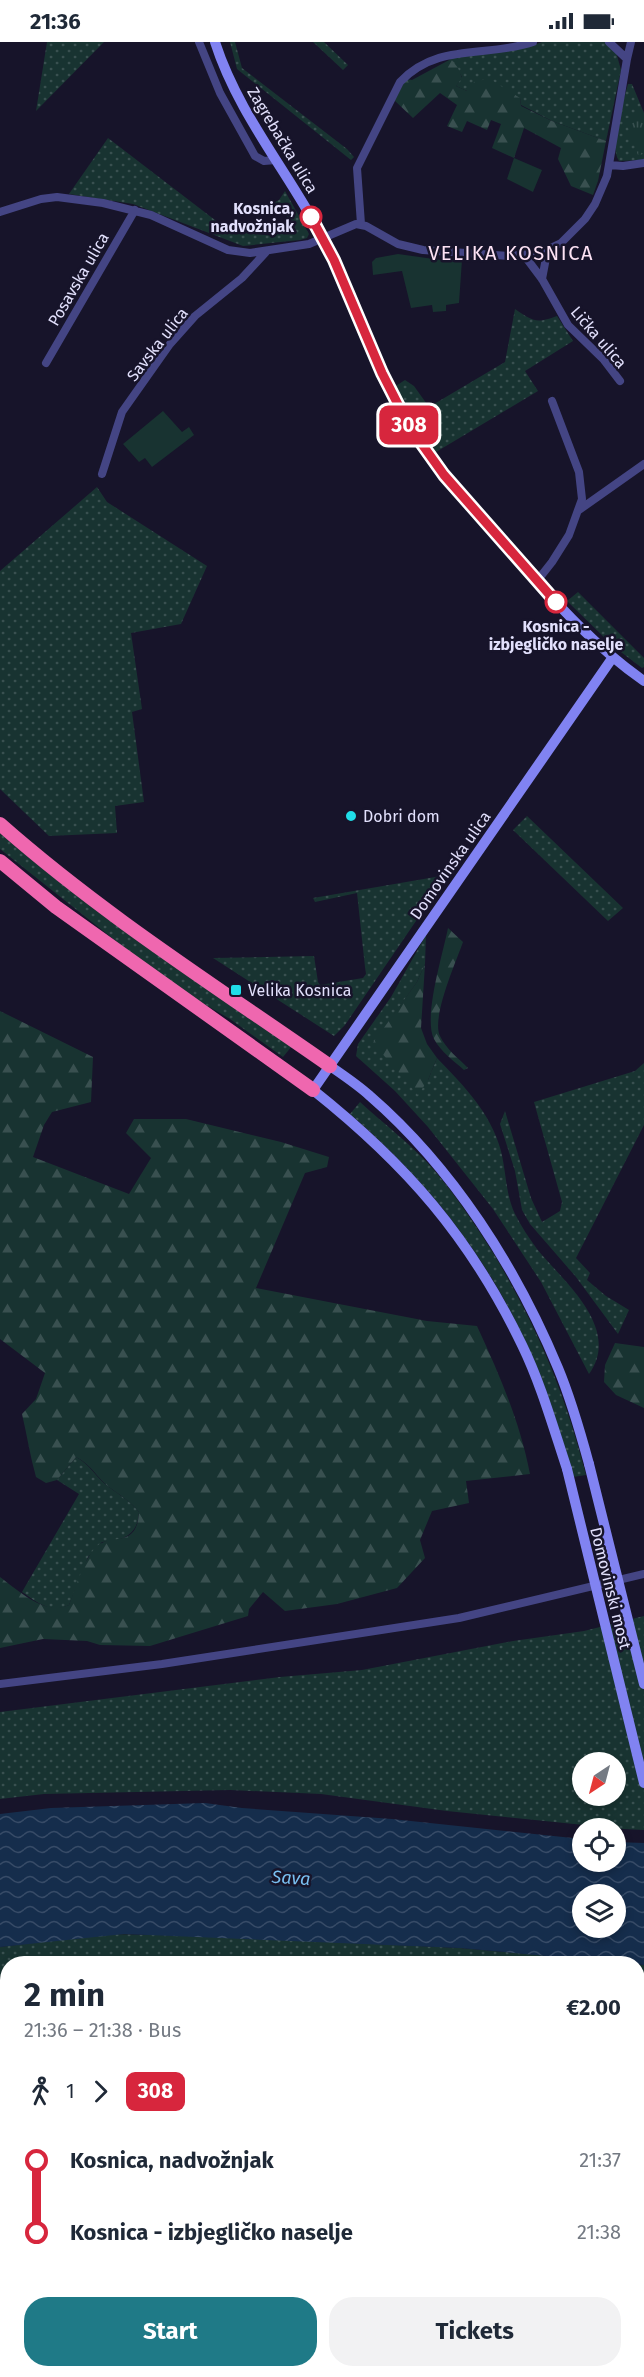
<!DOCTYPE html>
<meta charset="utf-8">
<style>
body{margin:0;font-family:"Fira Sans",sans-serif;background:#f2f2f3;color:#1f2937;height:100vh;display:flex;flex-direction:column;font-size:22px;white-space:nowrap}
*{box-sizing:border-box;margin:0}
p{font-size:20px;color:#747a83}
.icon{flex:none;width:33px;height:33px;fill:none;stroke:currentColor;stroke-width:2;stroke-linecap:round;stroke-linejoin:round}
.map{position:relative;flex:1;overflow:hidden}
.details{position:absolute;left:0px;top:1914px;width:645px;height:422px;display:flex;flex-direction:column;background:#fff;border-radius:24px 24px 0 0;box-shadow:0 3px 9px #0003}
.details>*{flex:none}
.badge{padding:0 12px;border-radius:9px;font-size:21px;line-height:39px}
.needle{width:39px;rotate:216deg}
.fabs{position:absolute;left:572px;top:1710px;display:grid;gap:12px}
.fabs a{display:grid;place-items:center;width:54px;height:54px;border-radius:50%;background:#fff;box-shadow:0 3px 9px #0003;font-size:30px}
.map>.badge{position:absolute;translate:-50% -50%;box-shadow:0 0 0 3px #fff}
.legs{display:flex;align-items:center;gap:9px;height:66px;padding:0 24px;font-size:20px}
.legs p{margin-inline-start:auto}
.head{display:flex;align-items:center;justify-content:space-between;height:102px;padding:0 24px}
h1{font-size:33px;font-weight:700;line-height:45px}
.primary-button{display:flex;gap:12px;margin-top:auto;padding:12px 24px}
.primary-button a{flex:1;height:69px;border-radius:24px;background:#1f7a87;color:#fff;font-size:24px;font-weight:700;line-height:69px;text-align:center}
.primary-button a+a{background:#f2f2f3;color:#1f2937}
ul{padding:0 24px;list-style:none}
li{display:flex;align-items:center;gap:21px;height:72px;font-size:22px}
li i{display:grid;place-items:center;width:9px;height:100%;margin:0 8px;background:currentColor}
li i::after{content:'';width:15px;height:15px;margin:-8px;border:4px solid;border-radius:50%;background:#fff}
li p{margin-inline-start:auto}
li:first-child i{background:linear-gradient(#0000 50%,currentColor 0)}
li:last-child i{background:linear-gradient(currentColor 50%,#0000 0)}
.status{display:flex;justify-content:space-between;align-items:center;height:42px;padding:0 30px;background:#fff;direction:ltr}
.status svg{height:16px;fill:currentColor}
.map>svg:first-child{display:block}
.grass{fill:url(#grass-dots);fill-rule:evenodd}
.forest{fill:url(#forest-firs)}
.park{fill:url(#park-tufts)}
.garden{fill:#183331}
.water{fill:url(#water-waves);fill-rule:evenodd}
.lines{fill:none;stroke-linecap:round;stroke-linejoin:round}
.street{stroke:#444584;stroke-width:8}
.secondary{stroke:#8183f2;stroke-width:10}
.highway{stroke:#ef67af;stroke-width:14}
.secondary-bridge{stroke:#8183f2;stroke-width:10}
.line-1-casing{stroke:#fff;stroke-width:14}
.line-1{stroke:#d7263d;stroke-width:9}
.stop-1-dot{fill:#fff;stroke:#d7263d;stroke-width:3}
.poi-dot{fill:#20dde8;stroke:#17142a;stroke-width:2}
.labels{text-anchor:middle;stroke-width:5;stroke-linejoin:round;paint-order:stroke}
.street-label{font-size:16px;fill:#e2e0fc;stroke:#17142a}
.stop-label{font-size:16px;font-weight:bold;fill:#e2e0fc;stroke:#17142a;text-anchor:end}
.poi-label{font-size:16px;fill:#e2e0fc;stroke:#17142a;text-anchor:start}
.water-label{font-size:18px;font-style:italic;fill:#79bff1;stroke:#17142a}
.quarter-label{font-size:20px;letter-spacing:1.5px;fill:#fce2f4;stroke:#17142a}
</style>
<div class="status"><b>21:36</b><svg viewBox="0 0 49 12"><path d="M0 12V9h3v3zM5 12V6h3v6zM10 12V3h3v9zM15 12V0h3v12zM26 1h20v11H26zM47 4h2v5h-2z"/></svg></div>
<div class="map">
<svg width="644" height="2335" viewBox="0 0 644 2335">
<defs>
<pattern id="grass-dots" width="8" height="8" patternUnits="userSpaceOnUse" patternTransform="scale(1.5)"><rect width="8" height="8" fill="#183331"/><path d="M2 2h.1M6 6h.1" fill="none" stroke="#395050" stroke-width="1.8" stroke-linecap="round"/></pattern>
<pattern id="forest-firs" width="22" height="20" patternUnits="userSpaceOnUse" patternTransform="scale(1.5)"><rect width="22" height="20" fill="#183331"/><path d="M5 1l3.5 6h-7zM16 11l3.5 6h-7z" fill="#395050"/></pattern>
<pattern id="park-tufts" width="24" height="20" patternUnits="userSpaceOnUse" patternTransform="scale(1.5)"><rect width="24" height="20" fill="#183331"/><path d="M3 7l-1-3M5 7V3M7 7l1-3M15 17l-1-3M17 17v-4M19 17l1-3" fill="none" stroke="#395050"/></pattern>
<pattern id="water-waves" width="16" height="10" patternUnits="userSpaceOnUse" patternTransform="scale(1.5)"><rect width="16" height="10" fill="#152d4c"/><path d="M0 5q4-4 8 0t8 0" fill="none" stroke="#374b67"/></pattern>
</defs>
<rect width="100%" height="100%" fill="#17142a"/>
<path class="grass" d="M47,0h57l-68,69z
M230,0h5l7,26 105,81 7,8 -3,3 -114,-91z
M313,0h11l24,23 -5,5z
M542,0h63l11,10 5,18 -15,71 -54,-20 -31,-16 -1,-7 -53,-7 -11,-5 6,-9 -11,-18 6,-5c28,-2 59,-1 85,-12z
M628,42h4l12,29v47l-25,1c-11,-16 4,-58 9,-77z
M108,96l120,92 46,6 15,-9v-9l-18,-14 8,-4 6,-9 24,43 -2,4 -7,2 -57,6 -110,-42 -64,-10z
M515,267c18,12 21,15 42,7l16,25 -48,30 13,20 -102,61 -42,-65 11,-7 9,6 15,21 76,-45z
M97,445l10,15 100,64 -26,58 -50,9 11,76 -10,3 12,90 -29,4 2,27 -68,3 -49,-47v-218z
M578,550l66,66v9l-2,1 -29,-22 -46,-45z
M527,774l96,92 -15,13 -95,-91z
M0,791c90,79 193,145 292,213l-9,11 -53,-38 -36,-21 -58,-41 -136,-108z
M441,834l4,1 -1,3 -99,145 -11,11 -121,-78 101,-2 4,26 2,3 43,-7 3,-4 -1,-7 -8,-74 -42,9 -2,-4z
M426,893l-1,29 -8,18 -43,61 54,37 9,-22c27,28 54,55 64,93 5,20 5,45 14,63 6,12 14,24 22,35 26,32 85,79 52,125l-48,-92 -48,-73 -65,-82 -33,-36 -39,-35 2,-12 33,-47z
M644,1021v62l-68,133 14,15 -3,7 19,16 23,14 -11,24 -42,-57 -46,-53 -8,-14 -7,-39 -15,-47 5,-13 26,87 11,24 18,-11 2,-9 -28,-100 101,-31z
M360,1060c24,22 52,43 74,68 23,27 42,56 61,86 43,73 70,137 91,219l-13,2c-11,-38 -22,-76 -37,-112 -42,-100 -104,-181 -186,-251z
M76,1415c14,7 20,21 33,30 13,10 19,12 30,25 -1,23 -16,29 -37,30l-14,15 -19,48c-19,9 -32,-3 -47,-13l57,-98 -22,-14z
M644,1574v214l-21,-1 -176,-18 -126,-17 -91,-4 -186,4 -44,5v-87l280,-35 82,-7 151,-29 71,-10zM582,1720h33v34h-33z
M106,1892l102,2 252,12 171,15 -623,1v406h630v-405h6v412h-644v-430z"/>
<path class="forest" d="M451,17l7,9 4,10 -6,8 11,5 8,-10 15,-2 30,19 1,8 31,15 54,20 -8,40 -5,14 -22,-9 -13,-27 3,-11 -37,-20 -10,30 -22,-10 9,-24 -10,-4 -4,10 -20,-9 -5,11 -15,-6 10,-21 -17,-12 -27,25 -19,-18 12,-21 6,1z
M448,886l15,14c-7,20 -32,76 -23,94 6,13 18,22 28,32l-4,2c-10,-9 -23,-18 -30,-31 -11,-22 9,-85 14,-111z
M425,922l-4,64 6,16 10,14 -9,22 -10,15 -45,-52 44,-61z
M0,969l93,46 -2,45 -39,10 -8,13 -11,32 96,37 22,-36 -25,-25 8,-14h52l95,23 48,15 -2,10 -22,6 -49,115 171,33 50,5c22,48 43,95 53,148l-64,7 3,22 -37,8 -12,29 5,18 -28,30 -60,16 -52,7 -22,-19 -14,17 -1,7 -98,30 -50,-1 -13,-4 -44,-2 -43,9v-71c19,14 45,39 69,28 7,-18 13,-41 25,-56 15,-18 43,2 45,-37 -10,-12 -18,-16 -30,-25 -12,-9 -18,-23 -33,-30l-19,23 -11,3 -10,-6c-6,-21 -9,-42 -14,-63l14,-15 9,-26 -45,-34z
M615,1301l29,4v61l-28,-13 -12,-13 1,-17z"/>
<path class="park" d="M641,72l3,7v33l-6,1 -13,-36z"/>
<path class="garden" d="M514,116l28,12 -9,22 -26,-13z
M398,212l43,6h21l-3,43 -13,2v6l-13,1 -1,-7 -21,3 -9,-37 -29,4 -1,-13 4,-4z
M163,369l19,21 7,-5 5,8 -42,32 -7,-9 -6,4 -16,-18z"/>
<path class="water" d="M205,1761l37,5 150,11 190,20v23h33v-20l29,1v122l-184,-17 -336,-14 -124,13v-133l51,-6zM582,1852h33v34h-33z"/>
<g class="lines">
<path class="street" d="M199,0l21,51 35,63 9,5 12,-1
M627,17l4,-17
M609,123l14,1 21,-3
M0,170l41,-13 16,-2 46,6 48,12 77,35 22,3 59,-9 47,-20 10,2 32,18 25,6 86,6 31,-3 21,-10 24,-24 10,-15 12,-28 20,-117 -18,-17
M361,182l-4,-56 43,-86c38,-40 86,-24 133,-40
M524,213l18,24 26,46 36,35 16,21
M542,237l4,-21 5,-8
M46,321l89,-153
M102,432l20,-62 48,-68 25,-28 47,-38 24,-26
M579,468l65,-46
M537,539l15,-19 17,-27 13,-36 -3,-27 -27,-71
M0,1642l162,-20 297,-46 185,-44"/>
<path class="secondary" d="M215,0c23,72 74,131 109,198 29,53 46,112 74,165 27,54 70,99 110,144 42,47 84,96 136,132
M330,1024c13,9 28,19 40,30 83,72 146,171 188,272 13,31 22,63 31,96
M567,1427c-14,-42 -26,-85 -45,-124 -52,-108 -116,-181 -209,-255l300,-433"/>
<path class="highway" d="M0,782c103,91 217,163 330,242
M0,819l56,46 257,183"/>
<path class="secondary-bridge" d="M589,1422l55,220
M567,1427l77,314"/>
</g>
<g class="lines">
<g class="line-1-casing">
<path id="line-1" d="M311,175l23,43 48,113 27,53 35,49 112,127"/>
</g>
<use href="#line-1" class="line-1"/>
</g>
<g class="stop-1-dot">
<circle cx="311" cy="175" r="10"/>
<circle cx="556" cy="560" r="10"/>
</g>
<g class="poi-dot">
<circle cx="351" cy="774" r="6"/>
<rect x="230" y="942" width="12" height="12" rx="3"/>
</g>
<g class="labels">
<g class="street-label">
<text transform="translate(283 98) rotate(59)" y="6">Zagrebačka ulica</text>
<text transform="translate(78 237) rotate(-60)" y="6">Posavska ulica</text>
<text transform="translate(599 295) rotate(49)" y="6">Lička ulica</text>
<text transform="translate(157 302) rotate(-52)" y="6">Savska ulica</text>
<text transform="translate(450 823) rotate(-55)" y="6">Domovinska ulica</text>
<text transform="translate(611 1546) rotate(76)" y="6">Domovinski most</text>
</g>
<g class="stop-label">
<text x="294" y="172">Kosnica,<tspan x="294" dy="18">nadvožnjak</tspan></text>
<text x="556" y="590" text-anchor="middle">Kosnica -<tspan x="556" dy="18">izbjegličko naselje</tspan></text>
</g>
<g class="poi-label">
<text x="363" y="780">Dobri dom</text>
<text x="248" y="954">Velika Kosnica</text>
</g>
<g class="water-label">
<text transform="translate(291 1836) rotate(4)" y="6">Sava</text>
</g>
<g class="quarter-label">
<text x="511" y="218">VELIKA KOSNICA</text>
</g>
</g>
</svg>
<div class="fabs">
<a><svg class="needle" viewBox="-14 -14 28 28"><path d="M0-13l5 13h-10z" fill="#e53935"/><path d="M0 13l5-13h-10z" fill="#747a83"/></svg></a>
<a><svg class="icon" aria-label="locate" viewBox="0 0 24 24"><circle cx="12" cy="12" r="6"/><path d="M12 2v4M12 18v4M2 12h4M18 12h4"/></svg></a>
<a><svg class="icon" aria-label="layers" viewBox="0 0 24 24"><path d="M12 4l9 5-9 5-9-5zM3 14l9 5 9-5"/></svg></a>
</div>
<b class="badge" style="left:409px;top:383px;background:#d7263d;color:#fff">308</b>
<section class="details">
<div class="head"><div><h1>2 min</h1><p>21:36 – 21:38 · Bus</p></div><b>€2.00</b></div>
<div class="legs"><svg class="icon" aria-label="walk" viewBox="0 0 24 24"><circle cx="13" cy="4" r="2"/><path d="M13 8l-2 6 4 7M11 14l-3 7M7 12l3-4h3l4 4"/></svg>1<svg class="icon" aria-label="forward" viewBox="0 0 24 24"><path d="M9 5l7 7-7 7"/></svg><b class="badge" style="background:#d7263d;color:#fff">308</b></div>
<ul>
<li><i style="color:#d7263d"></i><b>Kosnica, nadvožnjak</b><p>21:37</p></li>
<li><i style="color:#d7263d"></i><b>Kosnica - izbjegličko naselje</b><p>21:38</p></li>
</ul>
<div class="primary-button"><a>Start</a><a>Tickets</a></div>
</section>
</div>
